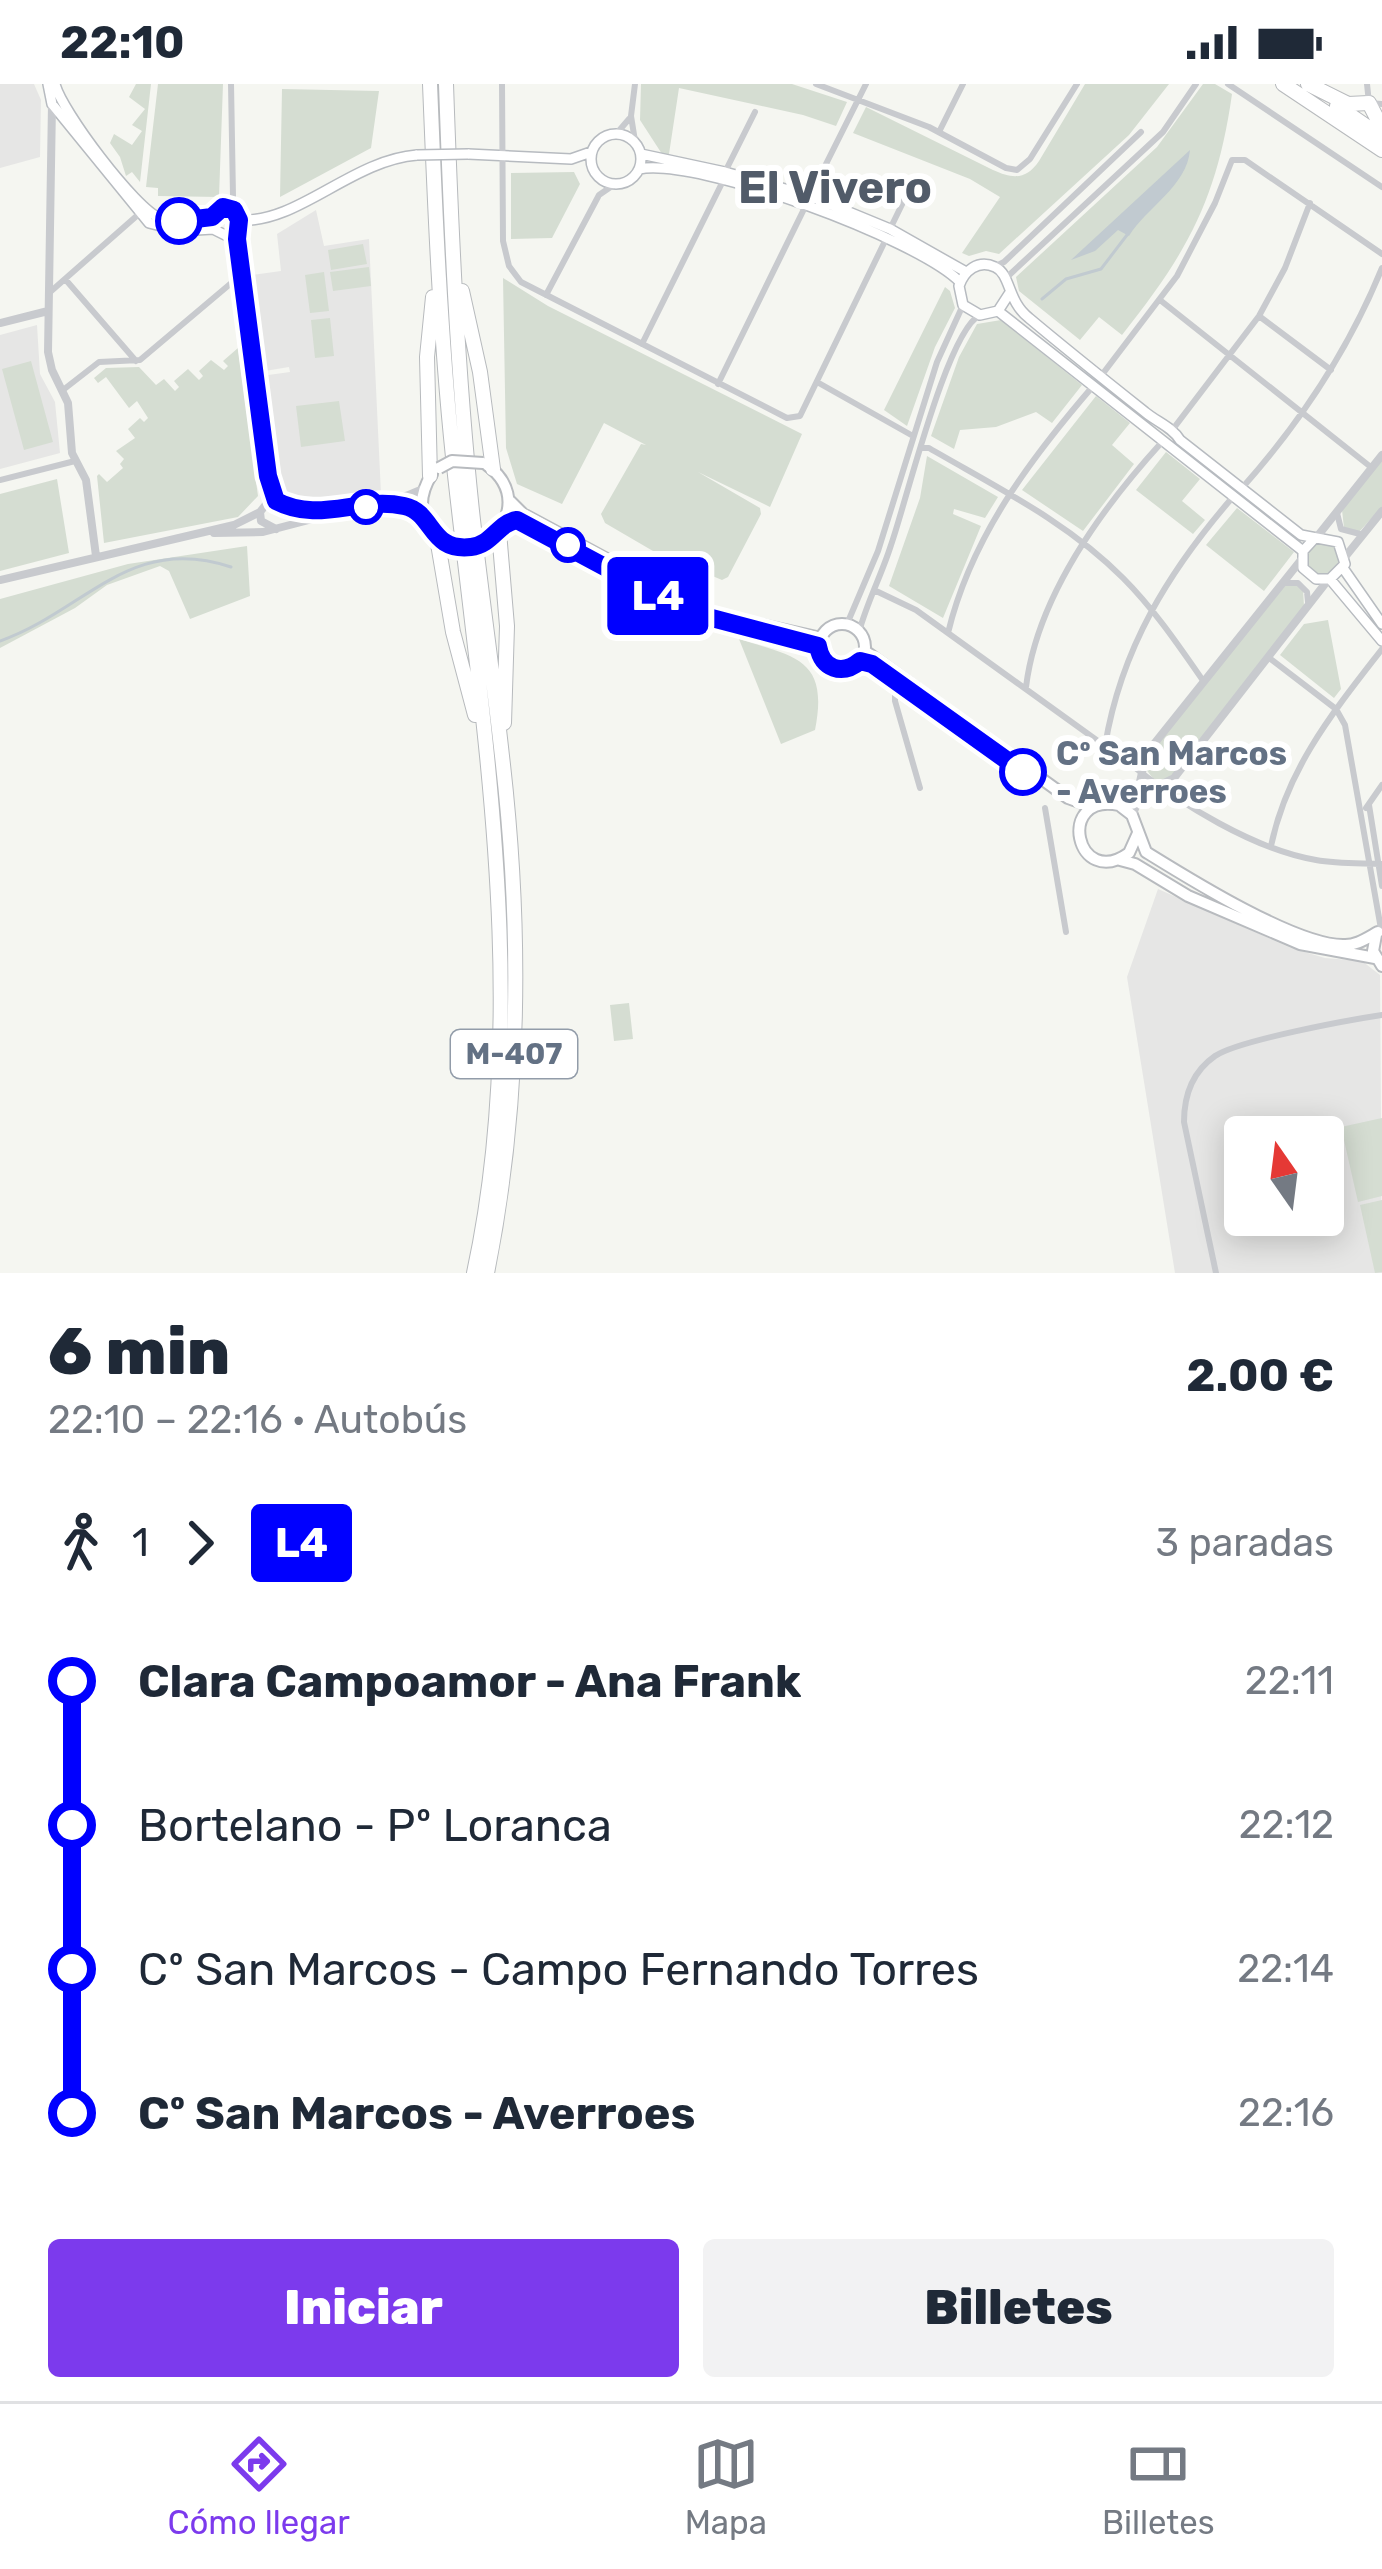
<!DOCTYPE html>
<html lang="es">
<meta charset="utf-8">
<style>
body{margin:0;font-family:Rubik,sans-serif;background:#f2f2f3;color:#1f2937;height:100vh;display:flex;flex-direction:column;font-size:45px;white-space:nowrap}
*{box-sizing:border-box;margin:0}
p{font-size:39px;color:#747a83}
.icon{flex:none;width:66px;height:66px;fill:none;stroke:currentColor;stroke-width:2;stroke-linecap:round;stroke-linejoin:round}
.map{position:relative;height:1189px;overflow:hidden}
.details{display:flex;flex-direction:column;background:#fff;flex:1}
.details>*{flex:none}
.badge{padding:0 24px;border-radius:9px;font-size:42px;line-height:78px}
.needle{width:78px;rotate:346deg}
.fabs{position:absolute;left:1224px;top:1032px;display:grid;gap:24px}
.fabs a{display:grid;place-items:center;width:120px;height:120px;border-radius:12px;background:#fff;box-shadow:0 6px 30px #0003;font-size:60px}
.map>.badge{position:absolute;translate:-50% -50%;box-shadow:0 0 0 6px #fff}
.legs{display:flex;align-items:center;gap:18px;height:132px;padding:0 48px;font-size:39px}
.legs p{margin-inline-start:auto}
.overview{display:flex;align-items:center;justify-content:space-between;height:204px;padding:0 48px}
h1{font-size:66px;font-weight:800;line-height:90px}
.action{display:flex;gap:24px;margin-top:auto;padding:24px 48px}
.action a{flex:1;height:138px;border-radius:12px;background:#7c3aed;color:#fff;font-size:48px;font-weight:800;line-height:138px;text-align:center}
.action a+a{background:#f2f2f3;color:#1f2937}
ul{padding:0 48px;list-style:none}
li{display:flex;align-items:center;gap:42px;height:144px;font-size:45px}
li i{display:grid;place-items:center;width:18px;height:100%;margin:0 15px;background:currentColor}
li i::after{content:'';width:30px;height:30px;margin:-15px;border:9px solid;border-radius:50%;background:#fff}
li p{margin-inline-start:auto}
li:first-child i{background:linear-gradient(#0000 50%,currentColor 0)}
li:last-child i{background:linear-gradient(currentColor 50%,#0000 0)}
.status{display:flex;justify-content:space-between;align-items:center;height:84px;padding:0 60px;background:#fff;direction:ltr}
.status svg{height:33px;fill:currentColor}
.menu{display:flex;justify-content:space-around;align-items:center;height:168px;border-top:3px solid #e0e1e3;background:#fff;font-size:33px;color:#747a83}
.menu a{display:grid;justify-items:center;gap:6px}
.menu .selected{color:#7c3aed}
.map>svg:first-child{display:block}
.built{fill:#e6e6e5;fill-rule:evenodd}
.green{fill:#d5ddd2}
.water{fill:#c1cad0}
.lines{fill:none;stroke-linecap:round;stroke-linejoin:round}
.stream{stroke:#c1cad0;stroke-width:3}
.secondary-casing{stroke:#b7bbc0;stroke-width:12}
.primary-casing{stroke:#b8bbbf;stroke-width:14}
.motorway-casing{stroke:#b7babd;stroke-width:16}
.minor{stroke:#c8cace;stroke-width:6}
.tertiary{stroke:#c8cace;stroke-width:8}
.secondary{stroke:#fff;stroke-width:9}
.primary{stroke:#fff;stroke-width:10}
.motorway{stroke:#fff;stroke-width:14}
.secondary-bridge-casing{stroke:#b7bbc0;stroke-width:12;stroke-linecap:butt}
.primary-bridge-casing{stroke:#b8bbbf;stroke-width:14;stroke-linecap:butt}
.secondary-bridge{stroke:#fff;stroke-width:9}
.primary-bridge{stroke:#fff;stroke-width:10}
.line-1-casing{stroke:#fff;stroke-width:27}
.line-1{stroke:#00f;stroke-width:18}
.stop-1-dot{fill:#fff;stroke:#00f;stroke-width:6}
.labels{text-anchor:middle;stroke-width:12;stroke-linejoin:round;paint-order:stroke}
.shield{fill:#fff;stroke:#929ca9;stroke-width:3}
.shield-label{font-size:30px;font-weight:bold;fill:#637184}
.stop-label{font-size:33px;font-weight:bold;fill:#637184;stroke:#fff;text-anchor:start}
.district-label{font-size:45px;font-weight:bold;fill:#515b69;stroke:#fff}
</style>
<div class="status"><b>22:10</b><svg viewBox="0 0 49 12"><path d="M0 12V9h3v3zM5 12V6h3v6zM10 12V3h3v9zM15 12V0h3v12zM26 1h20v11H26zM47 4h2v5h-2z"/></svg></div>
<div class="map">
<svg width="1382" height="1189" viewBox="0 0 1382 1189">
<rect width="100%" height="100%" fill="#f5f6f1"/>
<path class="built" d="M0,0h34l7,16 -1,57 -40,11z
M316,126l8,36 45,-7 12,255 -66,12 -19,-3 -13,-9 -10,-17 -12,-101 29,-4 -1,-5 -24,4 -12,-96 28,-4 -4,-37z
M37,241l3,49 15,28 5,51 -60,16v-134z
M1158,805l133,59 34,10 37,3 18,14 2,298h-207l-48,-296zM1245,1053h78v78h-78z"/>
<path class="green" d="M136,0h15l-11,98 -8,-10 -6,4 -6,-19 -10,-14 4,-9 18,11 10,-14 -10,-6 13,-16 -16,-12z
M158,0h65l-4,113 -61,-1v-8l-12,-1z
M641,0h151l55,18 -11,24 -33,-11 -124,-27 -10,66h-7l-22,-34z
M1085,0h84l-40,51 -130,119 -13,-3 -17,5 -7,-3 38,-56 -30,-18 -117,-46 13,-26 127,63c20,9 33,10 46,-9z
M1203,0h12l17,10c-15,106 -45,159 -110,241l-23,-18 -19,23 -61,-49 -3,-14 141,-130z
M282,5l97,2 -8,57 -91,49z
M574,88l6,12 -28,54 -41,1v-66z
M363,160l4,20 -36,6 -3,-20z
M369,183l2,19 -38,5 -3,-19z
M324,188l5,39 -19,2 -5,-38z
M503,194l45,28 254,128 -32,73 -72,-35 62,36 1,6 -33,63 -6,3 -69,-29 -48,-28 -4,-9 40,-70 5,1 -42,-22 -42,81 -45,-20 -11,-36z
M945,203l5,4 5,17 -20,39 -28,79 -23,-16z
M330,234l4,38 -19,2 -4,-38z
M1001,236l81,65 -30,38 -16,-11 -40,15 -36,3 -6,19 -23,-13 28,-79 18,-33z
M238,264l20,148 -20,21 -134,26 -7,-67 2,-2 8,8 16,-14 -3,-4 4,-5 -8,-8 19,-13 -7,-9 12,-11 4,4 4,-4 -11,-17 -8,7 -23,-31 -8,6 -4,-5 12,-10 33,-1 17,18 8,-6 11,12 4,-4 -5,-6 14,-12 11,11 4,-4 -4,-5 12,-11 13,10 4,-4 -5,-5z
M31,277l22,81 -29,8 -22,-81z
M1096,312l34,27 -18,22 22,19 -51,67 -61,-41z
M339,317l6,40 -44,6 -5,-41z
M1166,368l34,27 -18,22 23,19 -12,14 -57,-44z
M927,372l71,41 -13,21 -31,-9 -1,5 28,12 -38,92 -54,-32 31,-88z
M1382,376v47l-24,26 -14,-5 -2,-18z
M57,395l12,74 -69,18v-77z
M1237,424l57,44 -30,39 -58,-46z
M1331,454l14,19 -15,22 -22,-4 -5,-24 4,-7z
M247,462l3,50 -60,23 -21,-48 -9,-5 -53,19 -32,23 -75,40v-49l128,-35z
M1294,499l9,6 1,17 -130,167 -11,9 -8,-1 -10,-13 3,-11 136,-172z
M1328,536l13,69 -7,9 -54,-43 24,-31z
M739,555c57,18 90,20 76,91l-34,14z
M629,919l4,36 -19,2 -4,-36z
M1382,1034v78l-24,6 -17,-75z
M1382,1116v72l-7,1 -15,-68z"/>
<path class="water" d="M1190,66c-3,36 -44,58 -61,86l-11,-6 -23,21 -24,9z"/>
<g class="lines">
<path class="stream" d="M1042,215l24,-20 35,-10 26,-34
M0,557c85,-30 130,-108 231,-74"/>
<g class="secondary-casing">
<path id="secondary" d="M48,0l4,20 97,119 31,8 33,-2 14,7 10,-6 3,-10
M55,0c6,26 81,126 105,134 24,8 44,0 63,-11l11,3 6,10
M591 75a25 25 0 1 1 50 0a25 25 0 1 1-50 0Z
M468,70l103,5 20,-7
M641,70l84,18 85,24 80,33 76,43
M639,85c58,-12 279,70 321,113
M240,136c57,4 112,-60 177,-65
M1009,210l-11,17 -18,4 -17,-10 -4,-19c5,-15 19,-27 36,-19 16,7 12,34 34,51 38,32 77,63 116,94 12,10 27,15 35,28l121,95 37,7 7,22 -15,15h-14l-13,-11v-17l11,-12
M998,227l305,240
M1343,484l39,56
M1330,495l52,62"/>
</g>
<g class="primary-casing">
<path id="primary" d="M487,381c22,16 27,38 15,62
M432,390c-16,25 -13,48 10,67
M510,417l13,13 169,91 38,13 91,20
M505,439l12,-2 24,10
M689,528l39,12
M819 563a23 23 0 1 1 46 0a23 23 0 1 1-46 0Z
M865,567l203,147 25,9
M1138,749l-9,20c-53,38 -74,-61 -10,-48l13,10 14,37c42,26 149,93 197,93 13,1 24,-7 35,-13
M1120,776l15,4 53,32 112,48 75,14
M1376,851l-3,16 9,15"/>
</g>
<g class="motorway-casing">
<path id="motorway" d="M430,0c5,124 10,249 23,373 29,270 79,547 21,816
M446,0c5,143 11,285 26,427 9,82 21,163 30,245 20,171 19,348 -15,517
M1283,0l99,66
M1308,0l40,20 21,-1 13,25
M1337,22l45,31
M462,207l18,81 13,97
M430,392l-3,-119 6,-60
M499,448l8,94 -3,97
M437,454l16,94 22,83"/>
</g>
<path class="minor" d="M502,0l1,157 6,25 12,16 266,136 13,-2 86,-177
M816,0l113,43 77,41 11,2 13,-11 47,-75
M1228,0l154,103
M1367,0l2,19 13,1
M939,48l24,-48
M617,49l12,-14
M635,57l-4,-25 4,-32
M725,88l30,-60
M810,112l56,-112
M229,124l4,-12 -2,-112
M890,145l21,-43
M237,148l31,244 8,25
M994,183l10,-5 137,-130
M1006,194l157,-146 33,-48
M65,195l71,82
M49,209l91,-80
M546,211l53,-100 16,-11
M1160,216l212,168
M1259,232l72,54
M642,260l81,-163
M1101,292l76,-100 38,-73 17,-43h13l137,94
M817,298l96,54
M718,300l88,-179
M63,306l36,-28 41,-2 102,-86
M1173,345l86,-113 26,-48 25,-65
M921,364h8c67,39 139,74 194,130 31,31 56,68 81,104
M0,396l75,-19
M1242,404c58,-65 107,-139 140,-220
M1337,429l4,16 19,5
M1283,499h15l9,9 1,10
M874,506l42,20 218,157c45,36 121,83 182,93 22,4 44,3 66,4
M847,540l31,-73 59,-189 26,-57
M859,548c8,-30 23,-58 32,-87 15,-42 56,-214 89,-230
M948,549c23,-96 83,-175 146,-248
M1268,573l68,52 9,16 36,204
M895,596v21l25,87
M1026,603c11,-90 76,-179 136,-245
M1105,662c16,-98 64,-175 127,-248
M1369,721l13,81
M1045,724l21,124
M1366,724l16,-23
M1271,762c16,-78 63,-135 111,-197
M1216,1189l-32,-151c0,-26 8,-50 31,-66 24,-16 134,-36 167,-41"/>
<path class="tertiary" d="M52,20l-4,248 4,18 16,33 4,50 14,27 10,76
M0,239l48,-12
M384,421l22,1 15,7
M276,445l-15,-8 -1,-9 8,-10c14,-1 23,8 38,10 37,5 84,-8 117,-23
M214,449l49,-1 65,-17
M1316,454l66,-83
M1345,473l37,-46
M0,496l234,-55 26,-13
M1120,720l18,-13 8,-37 155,-194
M1132,731l10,-21 32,-16 154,-198"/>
<use href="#secondary" class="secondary"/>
<use href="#primary" class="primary"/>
<use href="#motorway" class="motorway"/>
<g class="secondary-bridge-casing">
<path id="secondary-bridge" d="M417,71l51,-1"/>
</g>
<g class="primary-bridge-casing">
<path id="primary-bridge" d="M439,384l13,-7 31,2
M447,460l22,4 23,-9"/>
</g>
<use href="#secondary-bridge" class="secondary-bridge"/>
<use href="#primary-bridge" class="primary-bridge"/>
</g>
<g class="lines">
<g class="line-1-casing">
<path id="line-1" d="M179,137l33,-4 11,-10 11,3 5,10 -2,19 31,237 8,25c44,23 83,-5 128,5 30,6 25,46 67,41 21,-2 27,-24 46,-27l172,92 129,34c4,23 24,30 42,15l12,3 151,108"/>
</g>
<use href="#line-1" class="line-1"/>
</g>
<g class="stop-1-dot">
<circle cx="179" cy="137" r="21"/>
<circle cx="366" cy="423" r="15"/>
<circle cx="568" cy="461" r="15"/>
<circle cx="1023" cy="688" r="21"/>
</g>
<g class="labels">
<rect class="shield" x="451" y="946" width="126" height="48" rx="9"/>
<g class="shield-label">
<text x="514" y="980">M-407</text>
</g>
<g class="stop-label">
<text x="1056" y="681">Cº San Marcos<tspan x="1056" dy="38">- Averroes</tspan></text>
</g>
<g class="district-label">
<text x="835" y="119">El Vivero</text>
</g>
</g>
</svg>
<div class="fabs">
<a><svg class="needle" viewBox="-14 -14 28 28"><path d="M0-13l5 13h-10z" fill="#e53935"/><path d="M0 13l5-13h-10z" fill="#747a83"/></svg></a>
</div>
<b class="badge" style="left:658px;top:512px;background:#00f;color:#fff">L4</b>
</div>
<section class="details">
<div class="overview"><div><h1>6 min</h1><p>22:10 – 22:16 · Autobús</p></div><b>2.00 €</b></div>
<div class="legs"><svg class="icon" aria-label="walk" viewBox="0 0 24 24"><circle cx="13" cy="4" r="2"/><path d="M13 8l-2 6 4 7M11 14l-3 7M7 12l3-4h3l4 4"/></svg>1<svg class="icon" aria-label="forward" viewBox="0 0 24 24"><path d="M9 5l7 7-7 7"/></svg><b class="badge" style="background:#00f;color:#fff">L4</b><p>3 paradas</p></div>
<ul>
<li><i style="color:#00f"></i><b>Clara Campoamor - Ana Frank</b><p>22:11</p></li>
<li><i style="color:#00f"></i><span>Bortelano - Pº Loranca</span><p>22:12</p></li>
<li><i style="color:#00f"></i><span>Cº San Marcos - Campo Fernando Torres</span><p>22:14</p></li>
<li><i style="color:#00f"></i><b>Cº San Marcos - Averroes</b><p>22:16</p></li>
</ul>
<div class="action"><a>Iniciar</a><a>Billetes</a></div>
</section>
<nav class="menu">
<a class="selected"><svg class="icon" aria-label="directions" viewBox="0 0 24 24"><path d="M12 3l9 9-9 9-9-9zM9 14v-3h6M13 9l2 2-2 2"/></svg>Cómo llegar</a>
<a><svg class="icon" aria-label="map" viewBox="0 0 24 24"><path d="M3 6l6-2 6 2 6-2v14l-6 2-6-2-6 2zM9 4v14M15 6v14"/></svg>Mapa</a>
<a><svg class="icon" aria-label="tickets" viewBox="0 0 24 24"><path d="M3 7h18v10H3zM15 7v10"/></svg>Billetes</a>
</nav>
